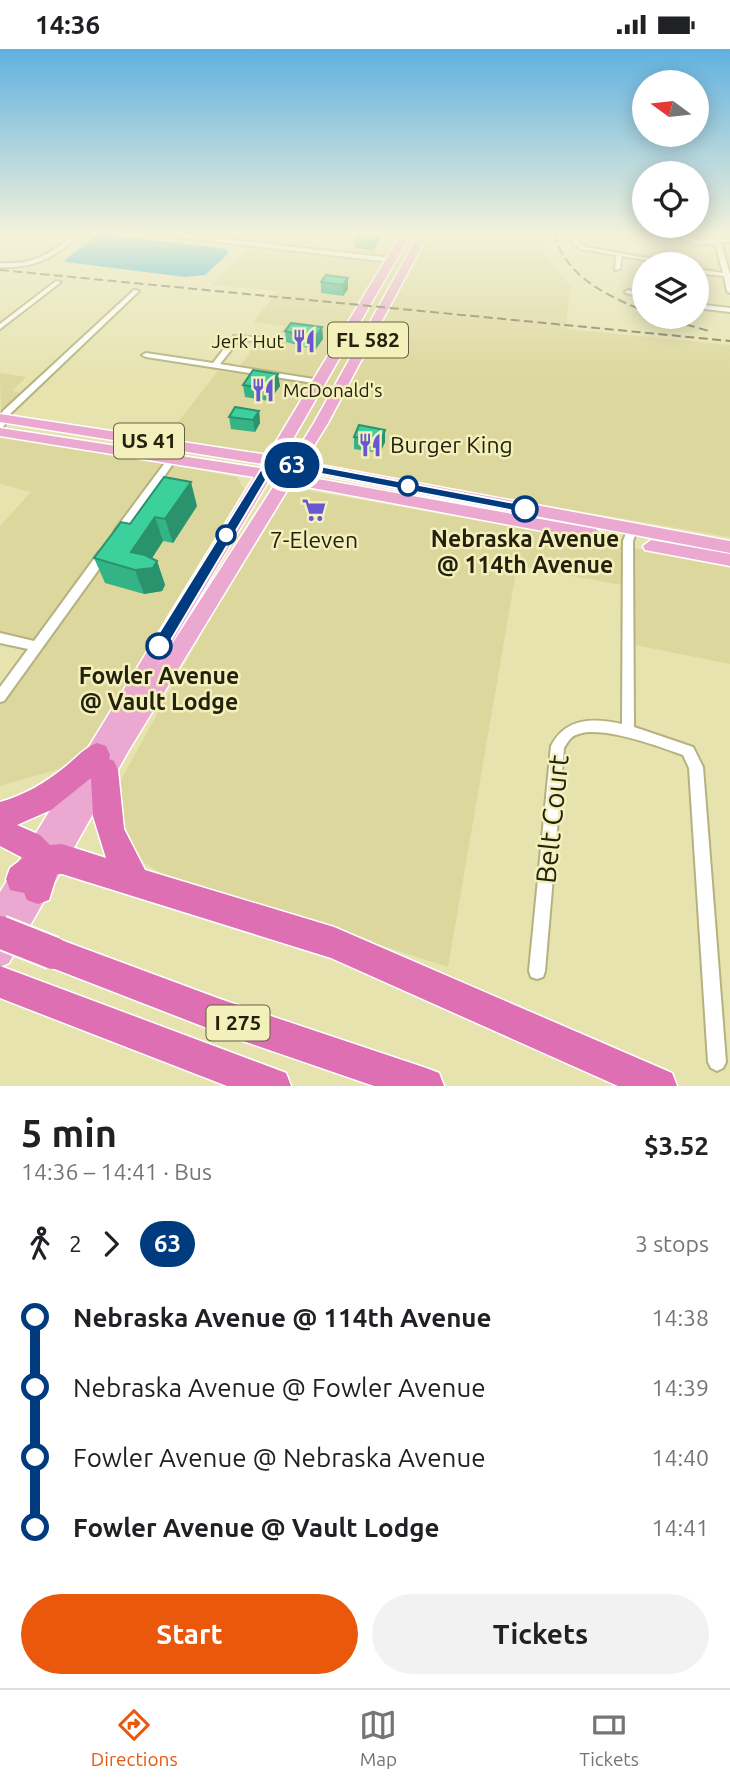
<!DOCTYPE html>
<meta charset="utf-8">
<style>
body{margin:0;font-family:Ubuntu,sans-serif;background:#f2f2f2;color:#202124;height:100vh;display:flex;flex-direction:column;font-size:26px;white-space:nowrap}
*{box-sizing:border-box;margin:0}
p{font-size:23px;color:#757577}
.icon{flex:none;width:38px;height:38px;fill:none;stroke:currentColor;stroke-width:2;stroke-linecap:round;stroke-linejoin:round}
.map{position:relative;height:1037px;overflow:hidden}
.sheet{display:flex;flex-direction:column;background:#fff;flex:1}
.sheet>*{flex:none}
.badge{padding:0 14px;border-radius:23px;font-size:24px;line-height:46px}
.needle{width:46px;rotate:285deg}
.fabs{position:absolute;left:632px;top:21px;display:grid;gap:14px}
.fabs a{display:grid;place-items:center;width:77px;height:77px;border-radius:50%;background:#fff;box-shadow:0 4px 18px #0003;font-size:35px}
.map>.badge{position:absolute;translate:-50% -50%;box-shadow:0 0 0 4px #fff}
.legs{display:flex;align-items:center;gap:10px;height:77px;padding:0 21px;font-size:23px}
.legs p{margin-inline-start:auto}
.overview{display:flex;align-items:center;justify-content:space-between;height:119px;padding:0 21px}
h1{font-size:38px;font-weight:700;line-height:52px}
.primary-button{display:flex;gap:14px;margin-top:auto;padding:14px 21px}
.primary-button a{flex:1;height:80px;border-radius:42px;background:#ea580c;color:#fff;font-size:28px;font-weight:700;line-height:80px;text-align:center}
.primary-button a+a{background:#f2f2f2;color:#202124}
ul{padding:0 21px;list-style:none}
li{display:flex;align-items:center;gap:24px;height:70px;font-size:26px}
li i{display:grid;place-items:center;width:10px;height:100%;margin:0 9px;background:currentColor}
li i::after{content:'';width:18px;height:18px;margin:-9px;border:5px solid;border-radius:50%;background:#fff}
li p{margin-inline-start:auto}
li:first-child i{background:linear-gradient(#0000 50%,currentColor 0)}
li:last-child i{background:linear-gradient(currentColor 50%,#0000 0)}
.status{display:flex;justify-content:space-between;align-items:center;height:49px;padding:0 35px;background:#fff;direction:ltr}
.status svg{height:19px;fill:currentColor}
.tab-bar{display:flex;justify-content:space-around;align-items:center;height:98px;border-top:2px solid #e0e0e0;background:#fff;font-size:19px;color:#757577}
.tab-bar a{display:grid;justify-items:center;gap:4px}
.tab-bar .active{color:#ea580c}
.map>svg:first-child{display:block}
.built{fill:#dcd79c}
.water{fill:#34add4}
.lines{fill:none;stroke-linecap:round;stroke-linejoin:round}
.minor-casing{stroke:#b5b280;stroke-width:4}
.primary-casing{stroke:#fff;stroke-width:3}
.motorway-casing{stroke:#fff;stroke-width:3}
.minor{fill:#fff;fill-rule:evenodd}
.primary{fill:#eba9d1;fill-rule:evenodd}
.motorway{fill:#de6fb3;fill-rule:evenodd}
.rail{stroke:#747150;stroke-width:2;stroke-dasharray:9 4.5;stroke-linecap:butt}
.motorway-bridge-casing{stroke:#fff;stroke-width:36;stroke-linecap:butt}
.motorway-bridge{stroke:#de6fb3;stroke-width:32}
.wall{fill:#34b486}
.shaded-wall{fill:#2a926d}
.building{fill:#3cd19c;stroke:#2a926d;stroke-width:2}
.line-1{fill:#003b80;stroke:#fff;stroke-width:2}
.stop-1-dot{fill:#fff;stroke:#003b80;stroke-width:3.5}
.labels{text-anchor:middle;stroke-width:5;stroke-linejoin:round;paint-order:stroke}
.far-poi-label{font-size:19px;fill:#24220e;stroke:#f3f0bc;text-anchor:end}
.shield{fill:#f3f0bc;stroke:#626042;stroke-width:2}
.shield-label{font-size:21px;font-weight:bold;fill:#24220e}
.poi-label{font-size:23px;fill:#24220e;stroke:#f3f0bc;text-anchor:start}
.stop-label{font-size:23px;font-weight:bold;fill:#24220e;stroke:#f3f0bc}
.near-street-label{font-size:28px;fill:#24220e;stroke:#f3f0bc}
</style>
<div class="status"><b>14:36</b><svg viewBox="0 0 49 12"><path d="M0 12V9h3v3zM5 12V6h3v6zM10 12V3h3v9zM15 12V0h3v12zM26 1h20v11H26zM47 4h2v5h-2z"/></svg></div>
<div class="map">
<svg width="730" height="1037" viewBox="0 0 730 1037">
<rect width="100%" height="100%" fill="#e6e3af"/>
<path class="built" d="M336,185h208l-3,11 5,12 24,29 -4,43 164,16v192l-566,-97 54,-69 17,2 22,-30 14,2 13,-19 -31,-4 25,-31 -66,-6 40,-41 89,11 13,-17z
M0,324l26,4 -14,14 11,2 -22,20z
M0,386l165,29 -130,177 -35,-8v-107l31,-34 -31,-8z
M173,416l64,12 7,12 -139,240 -29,35 -76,22v-80z
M288,438l334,59v39l-105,-19 -69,401 -287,-94 -33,-20 -16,-57 118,-214z
M634,499l96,17v99l-95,-19z"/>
<path class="water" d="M98,185l122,14 7,2 1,4 -23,21 -20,2 -119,-15 -1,-2z"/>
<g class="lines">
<g class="minor-casing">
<path id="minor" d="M76,185h6c-26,22 -47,35 -82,33v-4c37,2 47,-9 76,-29z
M164,185h14l213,24 3,2 -3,2 -224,-26z
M572,185h6l1,8 6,5 96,17h-12l-47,-8 -2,13 -5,1 1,-15 -35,-6 -8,-6z
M667,185h8l22,6 33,-2v4h-9l9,33v18l-3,-2 -3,-15 -28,-3v-4l27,4 -8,-30 -18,1z
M56,232l5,1 -61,47v-5z
M134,241l5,1 -129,123 -6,12 -4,3v-12l3,-6z
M628,241l16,4v4l-18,-5 -1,-1z
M696,255l34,4v4l-34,-4z
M234,287l36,2 4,2 -4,2 -31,-2 -19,24 100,16 4,2 -4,2 -174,-27 -4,-2 4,-2 67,10z
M173,406l4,3 -54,78h-8l-1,-3 1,-3 55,-74z
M632,477l5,4 -4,11 1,186 59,20 10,20 23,295 -3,6 -6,3 -6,-3 -3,-6 -19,-294 -6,-13c-23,-8 -92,-35 -112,-17 -3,3 -5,7 -7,10l-19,223 -2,6 -6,2 -6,-2 -2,-6 22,-225c15,-29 43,-28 71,-22l1,-183 5,-13z
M103,502l4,1 1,3 -1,3 -103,143 -4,1v-15l28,-38 -28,-6v-10l34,8 65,-89z"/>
</g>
<g class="primary-casing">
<path id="primary" d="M401,185h10l-129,224 9,2 23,-37 105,-189h9l-100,189 -24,39 426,79v12l-431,-82 -3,4 300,54 8,6 -8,6 -305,-57 -162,266 -120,213 -9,4v-75l254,-415 -254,-41v-8l260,40 3,-4 -263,-42v-8l268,41zM276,418l9,1 -3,4 -8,-1zM269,431l8,1 -121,188z
M651,491l79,14v12l-85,-16 -2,-4z"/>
</g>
<g class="motorway-casing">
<path id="motorway" d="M97,694l9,3 4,9 -1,4 5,2 4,9 6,59 21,41 189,57 338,146 5,13h-59l-287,-128 -269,-84h-5l-8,26 -11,4 -11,-4 -3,-7 -14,-3 -4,-11 4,-11 13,-10 -23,-12v-44c25,-7 45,-19 65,-35 11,-9 19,-19 32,-24zM91,729l2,38 13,42 -44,-14 -12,1 -10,-10 -23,-10 34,-15z
M53,888l167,62 206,69 13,5 5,13h-70l-154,-53 -178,-69 -5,-11 5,-11z
M0,917l273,102 13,5 5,13h-64l-227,-88z"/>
</g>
<use href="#minor" class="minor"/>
<use href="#primary" class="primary"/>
<use href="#motorway" class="motorway"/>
<path class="rail" d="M554,185c12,43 52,61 90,77
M0,221l730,71
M660,268l49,14"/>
<g class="motorway-bridge-casing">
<path id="motorway-bridge" d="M0,883l53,21"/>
</g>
<use href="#motorway-bridge" class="motorway-bridge"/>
</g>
<path class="wall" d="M382,185l-9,16 -18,-2v-7z
M348,229v11l-5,7 -22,-3v-11z
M322,278l1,12 -8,11 -29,-8 -1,-11z
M243,336l37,1 -11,15 -24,-4z
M259,362l1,12 -5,9 -24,-3 -2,-12z
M385,381v12l-5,11 -26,-4v-12z
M197,457l-24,37 -10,-2 -11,17 5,3 8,24 -3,6 -18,3 -39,-11 -11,-25 36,-34z"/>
<path class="shaded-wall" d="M378,185h4l-9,16v-8z
M348,229v11l-5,7v-11z
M322,278l1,12 -8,11v-12z
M278,325l2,12 -11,15 -1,-12z
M259,362l1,12 -5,9 -2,-12z
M385,381v12l-5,11 1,-12z
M191,433l6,24 -24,37 -8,-24z
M155,468l8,24 -18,28 12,-8 8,24 -3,6 -18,3 -9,-24 -4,-18z"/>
<path class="building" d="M360,185h18l-5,8 -18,-1z
M326,226l22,3 -5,7 -22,-3z
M291,274l31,4 -7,11 -30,-7z
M253,321l25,4 -10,15 -25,-4z
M235,358l24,4 -6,9 -24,-3z
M359,376l26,5 -4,11 -27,-4z
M164,428l27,5 -26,37 -10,-2 -24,35 14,3 12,6 -4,7 -18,2 -41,-12 27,-36 9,2z"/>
<linearGradient id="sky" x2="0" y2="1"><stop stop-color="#60b1e0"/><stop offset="0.56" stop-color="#f4f2db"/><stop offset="1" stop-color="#f4f2db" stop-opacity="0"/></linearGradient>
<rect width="730" height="330" fill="url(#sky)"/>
<path class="line-1" d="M272,408l253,48 7,4 -7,4 -250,-48 -110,185h-11l-2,-4 2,-5 112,-180z"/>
<defs>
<g id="restaurant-bare" transform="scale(1.89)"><path d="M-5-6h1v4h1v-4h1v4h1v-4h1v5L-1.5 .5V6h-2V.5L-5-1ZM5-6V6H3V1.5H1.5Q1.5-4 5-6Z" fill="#6757d1" stroke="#f3f0bc" stroke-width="2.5" paint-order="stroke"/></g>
<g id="supermarket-bare" transform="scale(1.89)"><path d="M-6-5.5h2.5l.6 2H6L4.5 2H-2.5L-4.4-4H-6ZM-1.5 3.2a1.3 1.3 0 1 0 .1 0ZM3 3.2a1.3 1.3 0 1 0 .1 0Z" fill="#6757d1" stroke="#f3f0bc" stroke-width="2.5" paint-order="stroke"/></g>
</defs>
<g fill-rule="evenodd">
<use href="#restaurant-bare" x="304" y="292"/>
<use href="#restaurant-bare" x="263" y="341"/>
<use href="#restaurant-bare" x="370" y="396"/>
<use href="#supermarket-bare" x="314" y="461"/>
</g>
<g class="stop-1-dot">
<circle cx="408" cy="437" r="9"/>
<circle cx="525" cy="460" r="12"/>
<circle cx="226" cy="486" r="9"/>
<circle cx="159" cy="597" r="12"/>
</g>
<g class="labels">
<g class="far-poi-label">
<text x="284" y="299">Jerk Hut</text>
<text x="283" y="348" text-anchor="start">McDonald's</text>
</g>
<g class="shield">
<rect x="328" y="273.5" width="80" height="35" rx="5"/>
<rect x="114" y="374.5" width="70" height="35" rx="5"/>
<rect x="206.5" y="956.5" width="63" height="35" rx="5"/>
</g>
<g class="shield-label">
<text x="368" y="298">FL 582</text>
<text x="149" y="399">US 41</text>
<text x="238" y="981">I 275</text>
</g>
<g class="poi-label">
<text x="390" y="404">Burger King</text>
<text x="314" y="499" text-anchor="middle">7-Eleven</text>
</g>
<g class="stop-label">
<text x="525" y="498">Nebraska Avenue<tspan x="525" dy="26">@ 114th Avenue</tspan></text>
<text x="159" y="635">Fowler Avenue<tspan x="159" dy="26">@ Vault Lodge</tspan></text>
</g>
<g class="near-street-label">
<text transform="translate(552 770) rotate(-84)" y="10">Belt Court</text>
</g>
</g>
</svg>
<div class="fabs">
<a><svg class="needle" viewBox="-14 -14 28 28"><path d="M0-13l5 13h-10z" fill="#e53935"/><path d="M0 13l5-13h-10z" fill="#757577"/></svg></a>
<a><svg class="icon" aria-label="locate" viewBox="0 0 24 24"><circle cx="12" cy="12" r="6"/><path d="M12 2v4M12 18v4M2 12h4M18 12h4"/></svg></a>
<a><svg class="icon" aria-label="layers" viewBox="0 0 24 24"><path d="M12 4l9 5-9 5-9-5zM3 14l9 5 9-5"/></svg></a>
</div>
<b class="badge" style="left:292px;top:416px;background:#003b80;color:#fff">63</b>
</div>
<section class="sheet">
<div class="overview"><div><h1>5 min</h1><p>14:36 – 14:41 · Bus</p></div><b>$3.52</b></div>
<div class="legs"><svg class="icon" aria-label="walk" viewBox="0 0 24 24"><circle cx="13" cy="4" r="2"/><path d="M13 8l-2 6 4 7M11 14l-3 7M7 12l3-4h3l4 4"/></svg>2<svg class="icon" aria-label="forward" viewBox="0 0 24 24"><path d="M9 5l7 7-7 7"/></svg><b class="badge" style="background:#003b80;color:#fff">63</b><p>3 stops</p></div>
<ul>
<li><i style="color:#003b80"></i><b>Nebraska Avenue @ 114th Avenue</b><p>14:38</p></li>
<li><i style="color:#003b80"></i><span>Nebraska Avenue @ Fowler Avenue</span><p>14:39</p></li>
<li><i style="color:#003b80"></i><span>Fowler Avenue @ Nebraska Avenue</span><p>14:40</p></li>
<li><i style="color:#003b80"></i><b>Fowler Avenue @ Vault Lodge</b><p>14:41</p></li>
</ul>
<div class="primary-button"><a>Start</a><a>Tickets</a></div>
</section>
<nav class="tab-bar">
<a class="active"><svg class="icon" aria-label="directions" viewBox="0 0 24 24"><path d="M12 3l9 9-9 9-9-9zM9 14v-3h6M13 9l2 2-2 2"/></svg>Directions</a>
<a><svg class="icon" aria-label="map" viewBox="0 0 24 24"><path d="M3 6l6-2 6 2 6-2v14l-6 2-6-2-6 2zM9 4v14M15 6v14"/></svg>Map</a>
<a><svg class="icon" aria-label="tickets" viewBox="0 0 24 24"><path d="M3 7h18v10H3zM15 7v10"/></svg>Tickets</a>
</nav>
